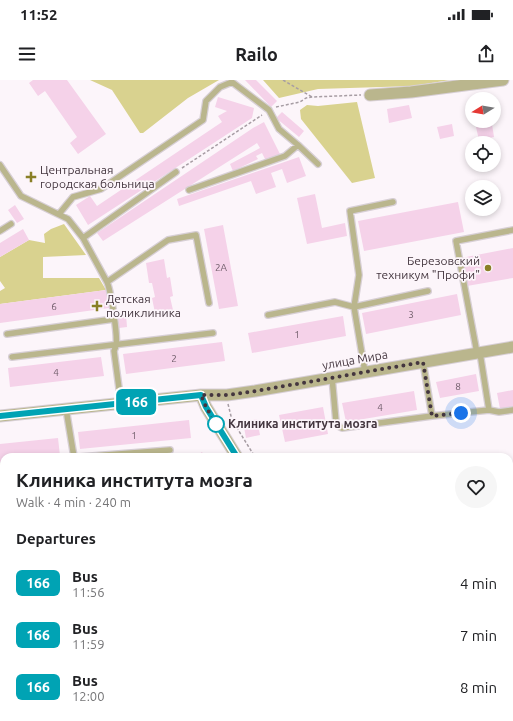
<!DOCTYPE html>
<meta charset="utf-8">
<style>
body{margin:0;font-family:Ubuntu,sans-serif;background:#f6f6f6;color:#202124;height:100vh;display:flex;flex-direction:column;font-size:15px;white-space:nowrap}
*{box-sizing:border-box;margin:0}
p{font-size:13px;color:#757577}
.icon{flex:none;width:22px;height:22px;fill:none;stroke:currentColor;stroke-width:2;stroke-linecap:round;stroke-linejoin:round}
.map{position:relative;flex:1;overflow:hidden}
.drawer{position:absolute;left:0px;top:373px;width:513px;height:268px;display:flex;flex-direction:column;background:#fff;border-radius:12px 12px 0 0;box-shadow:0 2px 6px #0003}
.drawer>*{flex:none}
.badge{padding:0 8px;border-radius:6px;font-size:14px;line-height:26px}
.needle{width:26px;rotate:259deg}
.tools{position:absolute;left:465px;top:12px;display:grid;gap:8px}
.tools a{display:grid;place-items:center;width:36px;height:36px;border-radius:50%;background:#fff;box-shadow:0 2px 6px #0003;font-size:20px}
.you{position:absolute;width:20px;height:20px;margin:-10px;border:3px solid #fff;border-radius:50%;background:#1a73e8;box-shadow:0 0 0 6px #1a73e833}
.map>.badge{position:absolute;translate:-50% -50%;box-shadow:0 0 0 2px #fff}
h2{padding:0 16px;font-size:15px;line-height:36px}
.round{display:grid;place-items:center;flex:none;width:42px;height:42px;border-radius:21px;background:#f6f6f6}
.overview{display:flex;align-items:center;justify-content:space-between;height:68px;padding:0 16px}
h1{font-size:19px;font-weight:600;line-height:30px}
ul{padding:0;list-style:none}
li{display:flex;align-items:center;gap:12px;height:52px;padding:0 16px}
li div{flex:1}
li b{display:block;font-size:15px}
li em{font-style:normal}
li .badge{min-width:44px;font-weight:700;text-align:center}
.status{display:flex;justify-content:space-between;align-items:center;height:28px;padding:0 20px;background:#fff;direction:ltr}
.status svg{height:11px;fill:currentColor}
header{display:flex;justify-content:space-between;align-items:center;height:52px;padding:0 16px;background:#fff;font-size:18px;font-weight:600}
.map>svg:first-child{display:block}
.green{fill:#d9d28f}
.building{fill:#f5d2e9}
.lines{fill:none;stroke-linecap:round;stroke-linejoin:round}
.service-casing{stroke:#d7cfd5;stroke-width:8}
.minor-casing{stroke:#d7cfd5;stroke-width:13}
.tertiary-casing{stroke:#d7cfd5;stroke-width:13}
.path{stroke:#a79da4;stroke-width:1.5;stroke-dasharray:3 2;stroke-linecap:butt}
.service{stroke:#bab68d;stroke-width:5.5}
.minor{stroke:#bab68d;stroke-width:11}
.tertiary{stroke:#bab68d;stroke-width:11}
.line-casing{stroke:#fff;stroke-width:9}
.line{stroke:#00a3b4;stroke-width:6}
.walk{stroke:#44363f;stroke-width:4;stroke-dasharray:0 7.2}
.poi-dot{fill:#897f26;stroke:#fcf5fa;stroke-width:1.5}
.stop-dot{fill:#fff;stroke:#00a3b4;stroke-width:2}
.labels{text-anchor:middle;stroke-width:3.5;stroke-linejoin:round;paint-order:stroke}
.number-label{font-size:10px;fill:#705d6a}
.poi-label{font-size:12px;fill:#44363f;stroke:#fcf5fa;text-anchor:start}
.street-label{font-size:12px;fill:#44363f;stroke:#fcf5fa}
.stop-label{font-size:12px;font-weight:bold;fill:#44363f;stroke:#fcf5fa;text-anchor:start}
</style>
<div class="status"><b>11:52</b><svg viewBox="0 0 49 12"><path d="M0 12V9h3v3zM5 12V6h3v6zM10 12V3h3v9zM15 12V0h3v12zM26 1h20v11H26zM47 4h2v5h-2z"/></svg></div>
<header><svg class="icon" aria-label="menu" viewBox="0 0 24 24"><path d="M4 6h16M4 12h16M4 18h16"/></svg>Railo<svg class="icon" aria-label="share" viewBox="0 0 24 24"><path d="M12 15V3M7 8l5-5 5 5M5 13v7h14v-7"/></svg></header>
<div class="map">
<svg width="513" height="641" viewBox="0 0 513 641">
<rect width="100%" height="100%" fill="#fcf5fa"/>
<path class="green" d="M90,0h129l-31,18 -45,35h-3l-28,-43z
M263,0h187l-37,6 -95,3 -39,9z
M357,22l18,76 -23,5 -51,-64 -1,-9 7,-5 11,1z
M64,144l22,31 -43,2v21h56l7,12 -106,14v-13l5,-3 -5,-7v-24l29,-17 16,3 -1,-9 7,-5z"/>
<path class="building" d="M33,0h34l39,54 -28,20 -8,-11 7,-6 -32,-46 -7,5 -9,-13z
M245,0h11l21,21 -6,6z
M218,17l36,11 -2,10 -164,107 -12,-20 14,-9 7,10 125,-84 -4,-6 9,-5 -12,-4z
M409,25l3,13 -23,5 -2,-14z
M282,32l22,19 -5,6 -23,-19z
M264,42l16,32 -14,7 -4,-8 -6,3 2,3 -25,12 -3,-7 30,-16 -3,-5 -154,98 -6,-8 156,-105z
M452,44l2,12 -14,3 -3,-12z
M492,44l2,13 -15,3 -3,-13z
M299,77l7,19 -19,7 -5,-14 -11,4 5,14 -20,7 -5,-13 -72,25 -2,-7z
M315,114l7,34 23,-5 2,13 -40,8 -10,-46z
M458,122l6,30 -100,19 -6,-30z
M15,125l9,14 -7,4 -9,-13z
M223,145l15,81 -19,3 -15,-80z
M23,149l6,11 -29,17v-14z
M513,168v30l-46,8 -6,-28z
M164,179l3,19 3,-1 3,19 -3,1 3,13 -18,3 -3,-15 3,-1 -3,-14h-3l-3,-20z
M106,210l3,18 -109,15v-19z
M457,214l4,21 -95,19 -4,-21z
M126,234l1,13 -8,1 -1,-13z
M343,236l3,20 -94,17 -4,-20z
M222,262l3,19 -99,13 -3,-20z
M101,277l3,19 -94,11 -2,-19z
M476,294l3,17 -39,7 -4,-16z
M513,310v16l-13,3 -3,-16z
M414,311l3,19 -71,12 -4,-19z
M323,327l5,27 -43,8 -6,-27z
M257,339l3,16 -14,3 -3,-16z
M189,340l2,18 -111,11 -2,-17z
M58,358l2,18 -56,1v5l-4,1v-19z
M202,372l3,5h-10z
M2,459l2,3v16l-4,3v-20z
M513,595v12h-2l1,5 -3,1v-17z"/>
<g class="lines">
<g class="service-casing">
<path id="service" d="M0,85l21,31 47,23 15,19 24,44c4,9 11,55 9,63 0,2 -1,4 -2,6l7,52
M189,110l96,-34 13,-11
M59,134l14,-17 28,-8 102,-69 3,-19 14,-14 12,-5 37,28 10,19 19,16 20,19
M0,151l11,-7
M83,158l93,-66
M107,202l61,-42 28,-5 13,68
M268,235l67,-13 19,5 74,-16
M7,254l107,-15
M477,273l-21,-112 57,-11
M12,277l201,-24
M365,292l-11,-65 5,-32 -9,-64 43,-9
M332,297l4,45 2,4 4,2 90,-12 -9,-54
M66,329l8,48
M489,330l10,2 14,-2
M432,336l57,-6 -9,-57
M80,377l90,-7
M0,386h4
M0,448l4,-3
M513,502l-1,5 1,18"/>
</g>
<g class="minor-casing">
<path id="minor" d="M370,15l41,-3 92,-12
M509,566h4
M309,641l6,-4"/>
</g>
<g class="tertiary-casing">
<path id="tertiary" d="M201,315l5,12 31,50
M0,336l201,-21h26l28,-4 258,-44
M416,637l3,4"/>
</g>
<path class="path" d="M283,0l29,17
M276,27l24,-5 6,-4 6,-1 49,-2
M182,88l80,-53
M228,324l4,16 23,37
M432,637l2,4"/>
<use href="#service" class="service"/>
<use href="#minor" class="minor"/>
<use href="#tertiary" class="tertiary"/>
</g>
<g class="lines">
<g class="line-casing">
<path id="line" d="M0,336l201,-21 5,12 31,50"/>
</g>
<use href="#line" class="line"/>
<path class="walk" d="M216,344l-10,-17 -5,-12h26l29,-4 167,-29 9,54 29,-3"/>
</g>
<g class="poi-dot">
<path d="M29 91h4v4h4v4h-4v4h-4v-4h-4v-4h4z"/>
<circle cx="488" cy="188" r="4"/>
<path d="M95 220h4v4h4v4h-4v4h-4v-4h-4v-4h4z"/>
</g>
<circle class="stop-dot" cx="216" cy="344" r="8"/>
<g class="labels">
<g class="number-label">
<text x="221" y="191">2А</text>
<text x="54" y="230">6</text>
<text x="411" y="238">3</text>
<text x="297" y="258">1</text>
<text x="174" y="282">2</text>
<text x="56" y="296">4</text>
<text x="458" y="310">8</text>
<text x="380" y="331">4</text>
<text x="134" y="359">1</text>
</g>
<g class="poi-label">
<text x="40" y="94">Центральная<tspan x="40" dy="14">городская больница</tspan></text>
<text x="480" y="185" text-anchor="end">Березовский<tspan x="480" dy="14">техникум "Профи"</tspan></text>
<text x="106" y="223">Детская<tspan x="106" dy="14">поликлиника</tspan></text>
</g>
<g class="street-label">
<text transform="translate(355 280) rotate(-10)" y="4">улица Мира</text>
</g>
<g class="stop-label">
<text x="228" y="348">Клиника института мозга</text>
</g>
</g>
</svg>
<div class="tools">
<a><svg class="needle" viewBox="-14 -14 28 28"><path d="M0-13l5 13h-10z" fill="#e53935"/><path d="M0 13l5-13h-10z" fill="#757577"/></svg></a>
<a><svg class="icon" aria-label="locate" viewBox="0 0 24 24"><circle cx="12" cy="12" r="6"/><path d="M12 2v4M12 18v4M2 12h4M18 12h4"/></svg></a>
<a><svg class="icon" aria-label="layers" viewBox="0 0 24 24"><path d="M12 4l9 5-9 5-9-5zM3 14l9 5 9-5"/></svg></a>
</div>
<div class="you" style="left:461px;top:333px"></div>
<b class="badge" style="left:136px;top:322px;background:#00a3b4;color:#fff">166</b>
<section class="drawer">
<div class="overview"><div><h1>Клиника института мозга</h1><p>Walk · 4 min · 240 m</p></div><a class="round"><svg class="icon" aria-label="heart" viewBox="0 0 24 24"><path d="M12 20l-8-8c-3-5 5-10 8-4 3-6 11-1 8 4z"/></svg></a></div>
<h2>Departures</h2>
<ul>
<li><span class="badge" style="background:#00a3b4;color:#fff">166</span><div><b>Bus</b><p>11:56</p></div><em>4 min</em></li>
<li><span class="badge" style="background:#00a3b4;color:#fff">166</span><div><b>Bus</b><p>11:59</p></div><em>7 min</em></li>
<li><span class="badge" style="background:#00a3b4;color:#fff">166</span><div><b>Bus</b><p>12:00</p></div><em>8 min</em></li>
</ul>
</section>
</div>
